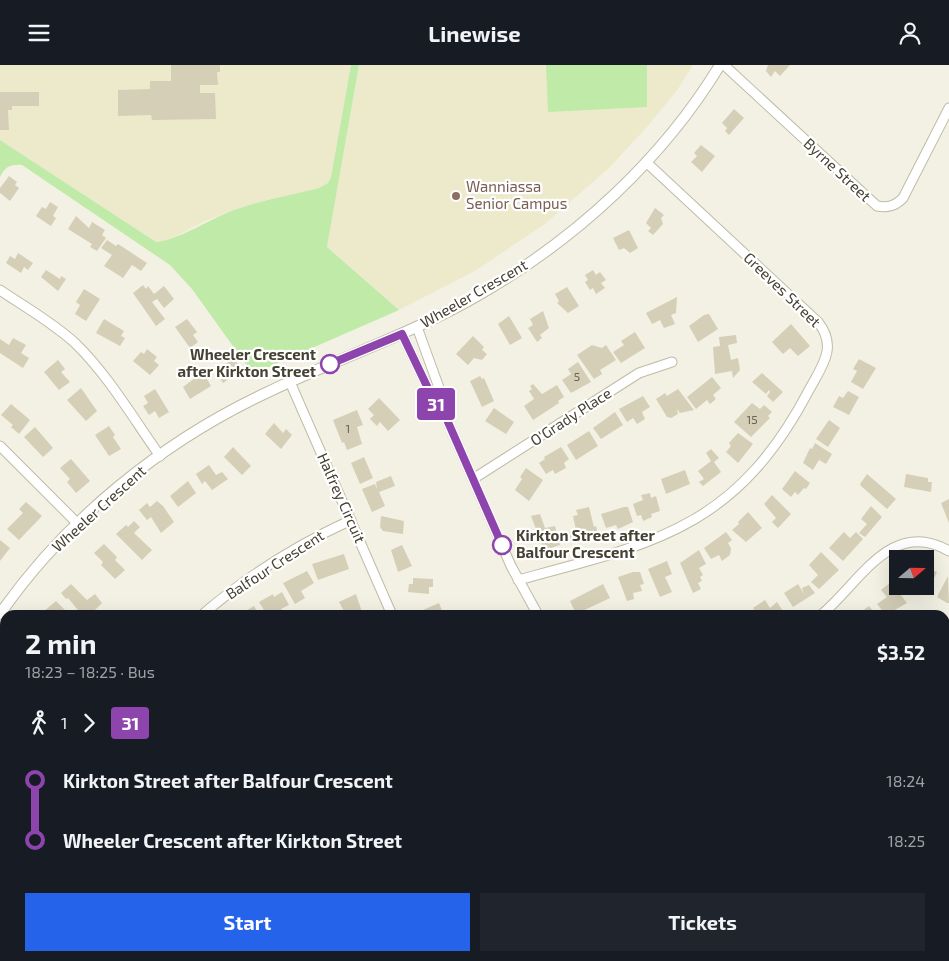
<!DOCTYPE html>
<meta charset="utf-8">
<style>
body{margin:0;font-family:"Exo 2",sans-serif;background:#20242c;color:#f1f3f6;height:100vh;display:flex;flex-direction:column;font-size:19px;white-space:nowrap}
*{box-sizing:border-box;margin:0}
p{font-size:16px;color:#9ea1a6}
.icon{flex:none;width:28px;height:28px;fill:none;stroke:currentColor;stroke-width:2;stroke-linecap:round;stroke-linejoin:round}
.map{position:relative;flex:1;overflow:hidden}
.drawer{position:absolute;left:0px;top:545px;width:950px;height:351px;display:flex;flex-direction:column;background:#171b24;border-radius:15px 15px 0 0;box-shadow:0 5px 20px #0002}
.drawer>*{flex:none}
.badge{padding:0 10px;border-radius:4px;font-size:18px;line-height:32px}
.needle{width:32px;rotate:70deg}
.tools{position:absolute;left:889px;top:485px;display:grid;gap:10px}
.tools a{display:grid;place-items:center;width:45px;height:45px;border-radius:0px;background:#171b24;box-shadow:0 5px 20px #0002;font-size:25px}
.map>.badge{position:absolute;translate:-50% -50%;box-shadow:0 0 0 2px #fff}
.legs{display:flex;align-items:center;gap:8px;height:55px;padding:0 25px;font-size:16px}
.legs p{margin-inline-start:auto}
.headline{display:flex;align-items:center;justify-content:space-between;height:85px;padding:0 25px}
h1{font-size:28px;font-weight:700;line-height:38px}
.cta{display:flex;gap:10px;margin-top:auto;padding:10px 25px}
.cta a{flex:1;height:58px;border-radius:0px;background:#2563eb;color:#fff;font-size:20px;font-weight:700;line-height:58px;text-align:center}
.cta a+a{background:#20242c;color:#f1f3f6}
ul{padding:0 25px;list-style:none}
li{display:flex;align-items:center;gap:18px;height:60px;font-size:19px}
li i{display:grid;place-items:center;width:8px;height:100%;margin:0 6px;background:currentColor}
li i::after{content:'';width:12px;height:12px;margin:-6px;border:4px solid;border-radius:50%;background:#171b24}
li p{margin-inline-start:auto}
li:first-child i{background:linear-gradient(#0000 50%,currentColor 0)}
li:last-child i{background:linear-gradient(currentColor 50%,#0000 0)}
header{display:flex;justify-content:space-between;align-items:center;height:65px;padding:0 25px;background:#171b24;font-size:22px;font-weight:700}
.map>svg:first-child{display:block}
.education{fill:#edeacc}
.green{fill:#bfeaa8}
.building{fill:#d5cfb8}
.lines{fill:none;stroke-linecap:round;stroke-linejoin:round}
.minor-casing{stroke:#bfbba5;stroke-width:11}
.tertiary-casing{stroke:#bfbba5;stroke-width:12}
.minor{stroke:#fff;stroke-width:9}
.tertiary{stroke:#fff;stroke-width:10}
.line-1-casing{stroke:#fff;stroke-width:11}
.line-1{stroke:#8e44ad;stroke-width:8}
.education-dot{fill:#8d6e63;stroke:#fff;stroke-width:2}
.stop-1-dot{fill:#fff;stroke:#8e44ad;stroke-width:2.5}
.labels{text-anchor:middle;stroke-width:4.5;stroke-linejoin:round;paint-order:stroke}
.number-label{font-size:12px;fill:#696454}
.street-label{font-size:15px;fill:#454133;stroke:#fff}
.education-label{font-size:15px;fill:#785e54;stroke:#fff;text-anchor:start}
.stop-label{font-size:15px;font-weight:bold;fill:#454133;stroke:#fff;text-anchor:end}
</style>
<header><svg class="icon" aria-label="menu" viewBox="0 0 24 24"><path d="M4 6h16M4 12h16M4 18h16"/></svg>Linewise<svg class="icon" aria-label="person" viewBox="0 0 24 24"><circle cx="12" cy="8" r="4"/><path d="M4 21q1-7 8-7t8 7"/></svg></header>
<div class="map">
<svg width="949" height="896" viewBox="0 0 949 896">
<rect width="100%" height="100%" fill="#f3f1e3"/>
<path class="education" d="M0,0h351l-20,112 -3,6 -9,5 -82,21 -34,13 -38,20h-9l-156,-102z
M359,0h334l-15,24 -31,38 -38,41 -64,56 -70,47 -76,39 -72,-63z"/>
<path class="green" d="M351,0h8l-32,182 72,63 -146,64 -61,-85 -22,-24 -148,-100c-12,-1 -17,2 -22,12v-37l156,102c19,0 59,-26 81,-33 27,-9 55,-14 82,-21l9,-5 3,-6z
M546,0h101v42l-99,5z
M945,620l4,1v133l-4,-1z"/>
<path class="building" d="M171,0h49v7h-3l1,13h-18v8h15l1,26 -64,1 -1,-5 -33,1v-26l32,-1v-8h21z
M768,0h22l-10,11 -5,-5 -4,6 -5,-6z
M0,27h39v14h-27v4h-4l1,20h-9z
M734,44l10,9 -15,17 -4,-4 2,-3 -5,-5z
M701,80l14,11 -13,16 -11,-10 6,-6 -3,-3z
M9,111l8,6 -2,3 4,3 -9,13 -10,-8v-5z
M50,137l8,5 -5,9 3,2 -5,8 -15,-10 6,-9 4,2z
M655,143l9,7 -3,3 2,6 -10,11 -5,-4 3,-3 -5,-5z
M76,151l13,12 3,-6 13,8 -3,5 4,3 -9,13 -7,-4 2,-3 -24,-15z
M629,165l9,18 -8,5 -6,-5 -5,2 -6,-12z
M107,175l9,6 2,-2 29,19 -6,8 -9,-6 -9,13 -19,-12 8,-11 -11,-7z
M18,188l15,10 -5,7 -4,-3 -3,6 -15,-10 4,-7 5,3z
M46,205l14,9 1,-3 5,3 -8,12 -17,-14z
M593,205l3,5 4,-3 6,8 -5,3 4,5 -9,6 -3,-6 -3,2 -5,-8 3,-2 -3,-5z
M143,220l3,4 2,-3 6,8 10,-8 10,13 -10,9 -7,-9 -5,3 13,17 -9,7 -23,-33z
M567,222l12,19 -11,7 -11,-10 2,-2 -4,-7z
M84,224l16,10 -14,22 -11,-7 5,-9 -4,-3z
M677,232l-1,16 -5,2 4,9 -11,4 -4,-8 -8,4 -6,-11z
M543,246l6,17 -9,7 2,3 -5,4 -9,-14 5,-3 -3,-6z
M709,249l9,15 -20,13 -9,-16 15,-11z
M509,251l13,22 -12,7 -12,-21z
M104,254l20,12 -3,5 4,2 -5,8 -24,-13z
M187,254l10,13 -4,3 5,7 -8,6 -15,-21z
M791,259l19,22 -12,10 -8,-8 -7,6 -11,-12z
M635,267l10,16 -24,15 -8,-11 11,-7 -3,-4z
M736,270l1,8 -9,2 3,15 7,-2 2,12 -7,8 -1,-7 -17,3 -2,-27 7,-1 -1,-9z
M473,271l11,11 -2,3 5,4 -5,6 -8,-2 -6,7 -12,-11z
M13,273l13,7 -5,8 8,5 -6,10 -23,-15v-14l9,6z
M592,280l10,3 4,-3 10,15 -16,10 2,4 -8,5 -17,-24z
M147,284l10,8 -3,4 5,4 -9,10 -17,-14 8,-9 3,2z
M234,293l8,12 -19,13 -8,-12z
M859,294l17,9 -13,21 -12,-7 6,-11 -4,-2z
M58,295l7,9 -4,3 9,10 -11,8 -15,-18z
M578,297l13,20 -20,11 -9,-13 9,-6 -3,-5z
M203,307l8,14 -21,13 -7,-12z
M762,308l21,19 -10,10 -6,-6 3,-4 -1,-2 -3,4 -14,-12z
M480,311l2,3 2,-1 10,23 -12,6 -12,-26z
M712,312l9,11 -8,7 3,4 -6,5 -3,-4 -11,9 -9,-12z
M533,319l9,10 15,-9 7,12 -6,4 1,2 -26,17 -9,-14 10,-7 -5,-8 3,-2 -2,-3z
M81,323l16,23 -11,10 -19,-21z
M155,324l14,23 -10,6 -4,-7 -6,4 -6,-9 5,-3 -4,-7z
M678,324l16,21 -14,3 -3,-4 1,5 -7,4 -4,-1 -11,-18 9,-6 2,3z
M848,326l11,6 -10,18 -16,-8 6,-11 4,2z
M643,331l7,11 -8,5 3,7 -8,5 -4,-6 -6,4 -8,-13z
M379,333l21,22 -12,11 -8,-9 -3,4 -7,-7 4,-4 -6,-6z
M752,338l8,6 4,-4 8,7 -4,4 2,2 -19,19 -17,-15z
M11,339l19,16 -11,14 -8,-7 2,-2 -12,-10z
M494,343l20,14 -8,12 -21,-13z
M357,345l6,15 -6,2 5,17 -15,6 -3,-8 -2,1 -9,-23z
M615,347l8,13 -22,14 -8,-11z
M829,355l11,8 -12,19 -12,-8z
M274,358l9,10 3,-4 6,6 -11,14 -16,-15z
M109,361l6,9 -2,2 8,12 -12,7 -14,-21z
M35,362l18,21 -10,9 -19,-20z
M589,366l9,15 -22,14 -9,-15z
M738,368l15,11 -15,19 -12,-11 5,-6 -2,-3z
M815,378l17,11 -6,10 -7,-4 -6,10 -10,-7 7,-15 2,1z
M233,382l18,19 -9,9 -18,-18z
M561,382l8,12 -5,4 2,5 -11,6 -2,-4 -7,4 -7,-11 6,-4 -1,-2z
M711,384l8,9 -5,4 7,10 -18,14 -4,-4 5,-3 -6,-8 13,-10 -5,-8z
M364,392l9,21 -13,6 -9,-21z
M71,394l19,22 -14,12 -9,-11 3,-3 -10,-11z
M209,400l7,10 6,-3 6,7 -16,11 -7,-9 -3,3 -6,-10z
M526,403l17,12 -14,21 -14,-11 7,-11 -2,-2z
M685,405l5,14 -24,10 -5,-15z
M795,406l15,12 -4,6 -2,-1 -6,7 -3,-3 -4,5 -9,-8z
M867,409l29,25 -9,10 -26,-23 -1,-2z
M906,409l22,4v4h4l-1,10 -27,-5z
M391,411l4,10 -16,6 6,14 -13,6 -10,-23 13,-5 2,5 -1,-7z
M188,416l8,12 -18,14 -8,-11z
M650,428l1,5 5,-2 4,15 -9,3 1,3 -9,4 -2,-6 -4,1 -4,-12 10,-4 -2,-5z
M772,430l19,19 -13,14 -6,-6 4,-4 -12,-14z
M949,434v24l-8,-20z
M157,436l6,5 11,16 -13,11 -10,-16 -4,3 -8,-10 8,-7 3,4z
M26,437l16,14 -23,24 -12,-11 16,-16 -4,-4z
M871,441l11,11 -17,20 -6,-4 8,-9 -6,-5z
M589,442l5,20 2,-1 2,8 -11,6 -16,1 -2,-9 7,-2 -3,-14 5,-1 -2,-5z
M624,442h4l5,15 -15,7 -2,-4 -10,3 -5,-14z
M748,447l14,16 -16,14 -14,-12 7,-6 -1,-2z
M540,449l5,14 10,-2 5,19 -16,5 -13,-34z
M381,451l23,5 -1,13 -20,-3 -3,-4z
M134,456l6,6 -6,6 18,17 -10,10 -26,-26 10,-9 2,2z
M726,467l6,8 -4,3 3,5 -1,7 -8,6 -3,-6 -8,4 -7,-11z
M844,467l6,6 6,-6 7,7 -20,22 -14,-13z
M0,475l10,8 -10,13z
M104,479l13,13 -2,3 10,10 -10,9 -14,-14 2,-3 -9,-9z
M402,480l10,21 -14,6 -7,-22z
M699,485l7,14 -7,4 4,7 -3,2 2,4 -4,2 3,6 -8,4 -13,-30z
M821,487l18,18 -20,19 -8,-7 7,-7 -9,-10z
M344,489l5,15 -31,11 -6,-16z
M667,496l5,13 -7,3 7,15 -12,5 -12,-28z
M925,502l12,5 -9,19 -11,-5h8z
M307,506l7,12 -13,8 4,7 -10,6 -12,-21z
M633,507h7l4,12 -4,1 2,6 -9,2 1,6 -7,2 -9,-24z
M948,511l1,27h-2l-10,-6z
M413,513l20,1v8h-4v7l-21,-2 1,-8h4z
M891,517l16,21 -21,12 -9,-11 10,-7 -6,-7z
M71,519l16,16 8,-6 7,9 -12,12h-8l-14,-17 -2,1 -5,-6z
M603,519l7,14 -34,16 -6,-13z
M798,519l6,10 -2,-6 7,-3 6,8 -22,14 -9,-14z
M282,527l7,13 -8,4 2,3 -3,3h-13l-8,-13 14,-8 1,3z
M356,529l7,21h-17l-7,-13z
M765,535l5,8 7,-6 8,12 -28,1 -4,-7z
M56,536l9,9 -5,5h-14l-3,-3z
M439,538l4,10 -26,2 -1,-2z
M254,541l5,9h-20z
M869,541l7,9h-17l-1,-1z
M3,755h2v24h-4z
M945,784l4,1v22l-4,-2z
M0,818l5,2v25l-5,-2z
M33,891h18l4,5h-18z
M204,891h13l4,5h-23z
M435,891h20l3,5h-31z
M880,891l24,1v4h-24z"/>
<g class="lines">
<g class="minor-casing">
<path id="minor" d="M724,0l153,141c11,2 18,0 26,-8l46,-90
M0,225c25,17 52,32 75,53 33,32 58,75 85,113
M417,262l25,69 2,17
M402,269l32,67 10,12 67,153 27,49
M290,317l102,233
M0,381l78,78
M473,414l166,-106 33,-11
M518,515c139,-37 219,-53 291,-190 13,-24 29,-43 9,-68l-172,-160
M202,550c45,-39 95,-70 149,-95
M821,550c38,-31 70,-98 128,-64
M945,614l4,2
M945,759l4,2
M945,881l4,2
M158,891l3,5
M710,891v5
M126,896l9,-5
M558,896l3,-5
M859,896l1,-5"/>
</g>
<g class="tertiary-casing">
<path id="tertiary" d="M0,549c66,-95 163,-173 268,-222 71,-34 146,-59 214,-99 95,-55 181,-134 238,-228"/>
</g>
<use href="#minor" class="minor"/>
<use href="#tertiary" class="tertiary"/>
</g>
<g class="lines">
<g class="line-1-casing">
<path id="line-1" d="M330,299l72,-30 32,67 10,12 58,132"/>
</g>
<use href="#line-1" class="line-1"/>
</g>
<circle class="education-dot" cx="456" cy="131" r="5"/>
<g class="stop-1-dot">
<circle cx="330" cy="299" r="9"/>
<circle cx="502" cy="480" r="9"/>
</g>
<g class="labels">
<g class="number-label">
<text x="577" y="316">5</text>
<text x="752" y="359">15</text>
<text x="348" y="368">1</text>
</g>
<g class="street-label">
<text transform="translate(837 105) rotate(43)" y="5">Byrne Street</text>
<text transform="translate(782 225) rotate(44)" y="5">Greeves Street</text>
<text transform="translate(474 229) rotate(-30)" y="5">Wheeler Crescent</text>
<text transform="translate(571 352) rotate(-33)" y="5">O'Grady Place</text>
<text transform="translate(341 433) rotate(66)" y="5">Halfrey Circuit</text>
<text transform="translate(99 444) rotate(-42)" y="5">Wheeler Crescent</text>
<text transform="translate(275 500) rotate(-33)" y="5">Balfour Crescent</text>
</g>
<g class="education-label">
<text x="466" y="127">Wanniassa<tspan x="466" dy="17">Senior Campus</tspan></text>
</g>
<g class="stop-label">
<text x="316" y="295">Wheeler Crescent<tspan x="316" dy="17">after Kirkton Street</tspan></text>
<text x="516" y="476" text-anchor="start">Kirkton Street after<tspan x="516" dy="17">Balfour Crescent</tspan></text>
</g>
</g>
</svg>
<div class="tools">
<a><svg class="needle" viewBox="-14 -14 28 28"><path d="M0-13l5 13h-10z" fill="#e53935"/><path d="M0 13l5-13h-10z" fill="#9ea1a6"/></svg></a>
</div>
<b class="badge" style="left:436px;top:339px;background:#8e44ad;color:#fff">31</b>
<section class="drawer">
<div class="headline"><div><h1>2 min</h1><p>18:23 – 18:25 · Bus</p></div><b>$3.52</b></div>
<div class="legs"><svg class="icon" aria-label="walk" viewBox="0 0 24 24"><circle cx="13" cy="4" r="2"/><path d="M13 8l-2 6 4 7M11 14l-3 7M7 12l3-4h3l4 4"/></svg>1<svg class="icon" aria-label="forward" viewBox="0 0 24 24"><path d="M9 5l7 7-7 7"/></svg><b class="badge" style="background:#8e44ad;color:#fff">31</b></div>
<ul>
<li><i style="color:#8e44ad"></i><b>Kirkton Street after Balfour Crescent</b><p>18:24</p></li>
<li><i style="color:#8e44ad"></i><b>Wheeler Crescent after Kirkton Street</b><p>18:25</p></li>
</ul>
<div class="cta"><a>Start</a><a>Tickets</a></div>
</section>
</div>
